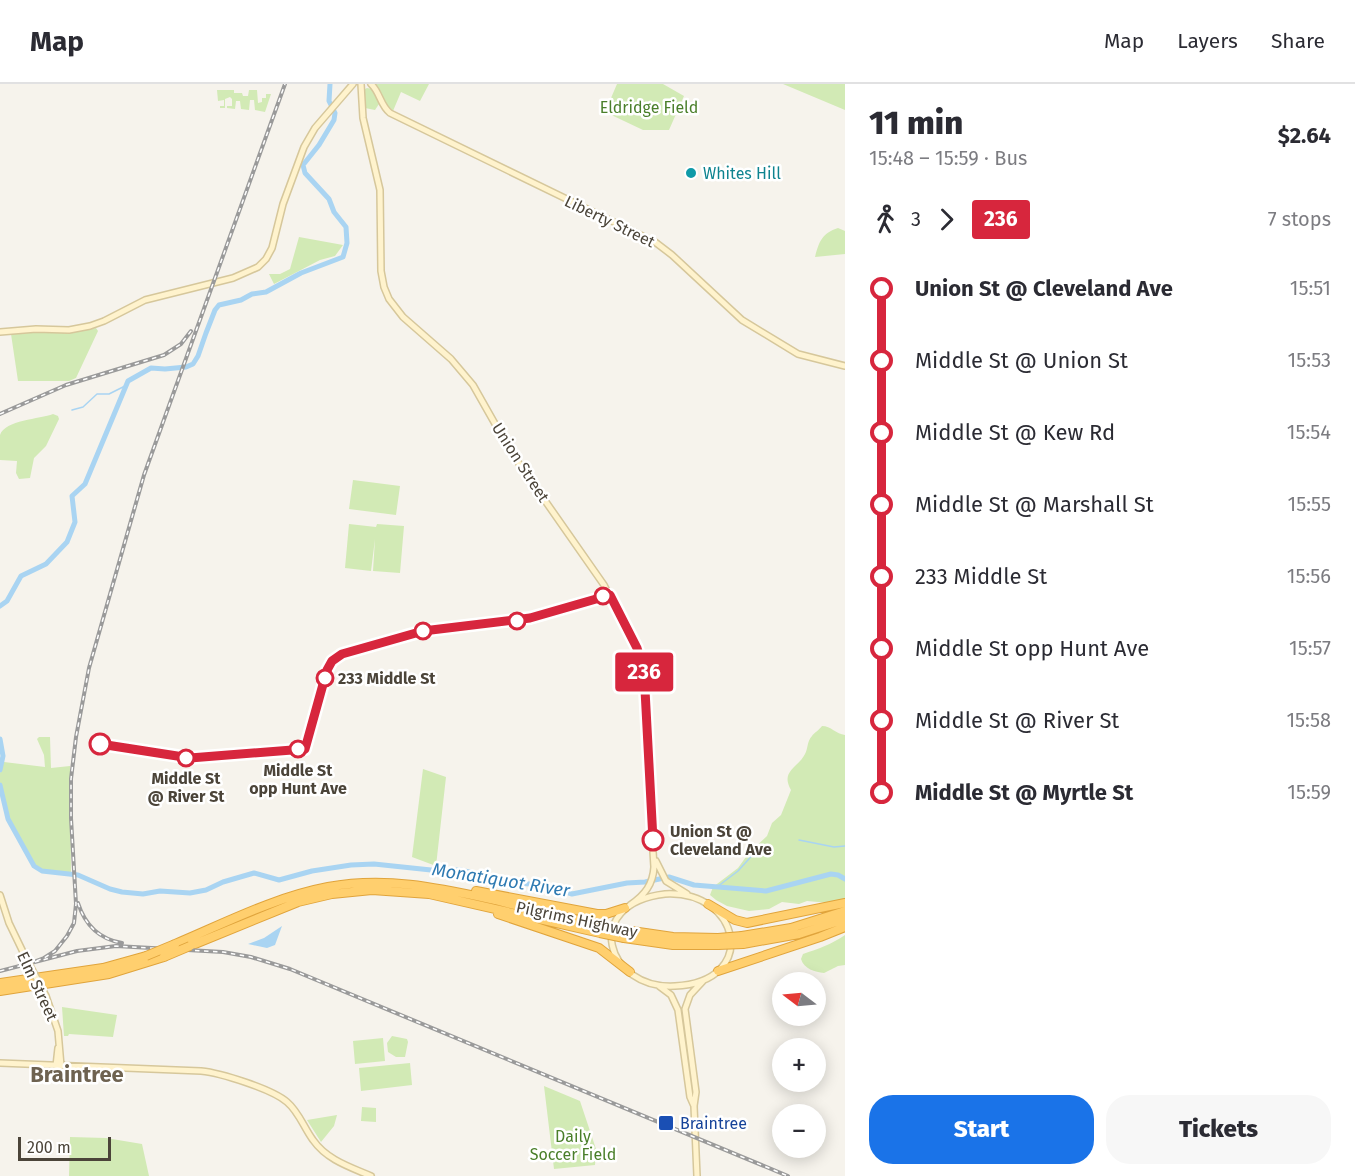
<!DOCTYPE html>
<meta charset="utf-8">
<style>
body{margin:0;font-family:"Fira Sans",sans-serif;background:#f7f7f7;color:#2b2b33;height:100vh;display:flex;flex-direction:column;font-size:22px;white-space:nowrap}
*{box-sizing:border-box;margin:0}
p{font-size:20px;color:#7c7c81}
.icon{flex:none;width:33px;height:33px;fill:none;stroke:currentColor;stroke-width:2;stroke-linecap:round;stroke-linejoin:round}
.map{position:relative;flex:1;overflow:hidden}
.details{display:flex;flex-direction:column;background:#fff;width:510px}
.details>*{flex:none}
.badge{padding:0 12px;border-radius:4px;font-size:21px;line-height:39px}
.needle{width:39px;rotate:286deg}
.controls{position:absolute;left:772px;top:888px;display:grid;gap:12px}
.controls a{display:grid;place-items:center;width:54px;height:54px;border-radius:50%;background:#fff;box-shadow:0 3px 15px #0003;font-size:30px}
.scale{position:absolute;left:18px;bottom:15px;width:93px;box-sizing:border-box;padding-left:6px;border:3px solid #4b4439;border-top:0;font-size:16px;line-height:21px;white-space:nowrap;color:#4b4439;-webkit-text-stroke:4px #fff;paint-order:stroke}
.map>.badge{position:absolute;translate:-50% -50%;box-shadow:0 0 0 3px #fff}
.legs{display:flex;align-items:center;gap:9px;height:66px;padding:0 24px;font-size:20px}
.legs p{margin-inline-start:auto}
.summary{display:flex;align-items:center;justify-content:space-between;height:102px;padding:0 24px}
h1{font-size:33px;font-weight:800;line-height:45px}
.cta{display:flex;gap:12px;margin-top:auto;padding:12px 24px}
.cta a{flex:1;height:69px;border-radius:24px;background:#1a73e8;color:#fff;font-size:24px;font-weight:800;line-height:69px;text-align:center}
.cta a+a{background:#f7f7f7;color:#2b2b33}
ul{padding:0 24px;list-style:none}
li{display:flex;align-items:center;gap:21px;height:72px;font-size:22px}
li i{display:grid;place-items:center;width:9px;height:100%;margin:0 8px;background:currentColor}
li i::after{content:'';width:15px;height:15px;margin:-8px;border:4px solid;border-radius:50%;background:#fff}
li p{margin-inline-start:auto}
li:first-child i{background:linear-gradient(#0000 50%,currentColor 0)}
li:last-child i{background:linear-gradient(currentColor 50%,#0000 0)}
header{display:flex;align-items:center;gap:36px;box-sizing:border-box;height:84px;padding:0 30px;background:#fff;border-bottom:2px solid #e1e1e2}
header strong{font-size:28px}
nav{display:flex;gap:33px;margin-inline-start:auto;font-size:21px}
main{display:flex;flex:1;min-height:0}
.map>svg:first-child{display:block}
.green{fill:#d2eab5}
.water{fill:#a9d4f2}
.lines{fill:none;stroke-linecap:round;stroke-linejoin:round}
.stream{stroke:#a9d4f2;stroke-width:1.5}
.river{stroke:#a9d4f2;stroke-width:5}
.secondary-casing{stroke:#d6c79b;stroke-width:8}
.motorway-casing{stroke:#e0a43c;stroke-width:10}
.secondary{stroke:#fff3cd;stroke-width:5}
.motorway{stroke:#ffcf6e;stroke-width:8}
.rail-casing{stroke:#9a9a9a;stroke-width:4}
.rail{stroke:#fff;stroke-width:1.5;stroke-dasharray:4.5;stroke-linecap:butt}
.secondary-bridge-casing{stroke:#d6c79b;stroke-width:8;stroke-linecap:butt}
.motorway-bridge-casing{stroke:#e0a43c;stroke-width:10;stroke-linecap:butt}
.secondary-bridge{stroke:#fff3cd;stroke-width:5}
.motorway-bridge{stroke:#ffcf6e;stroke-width:8}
.line-1-casing{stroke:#fff;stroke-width:14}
.line-1{stroke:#d7263d;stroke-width:9}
.culture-dot{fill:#0f9aa8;stroke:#fff;stroke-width:2}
.stop-1-dot{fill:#fff;stroke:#d7263d;stroke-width:3}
.transit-dot{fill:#1a4fb4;stroke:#fff;stroke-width:2}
.labels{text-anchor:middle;stroke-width:5;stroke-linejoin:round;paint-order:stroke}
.park-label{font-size:16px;fill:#4a7f2a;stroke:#fff}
.culture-label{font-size:16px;fill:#0d838f;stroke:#fff;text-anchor:start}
.street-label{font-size:16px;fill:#4b4439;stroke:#fff}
.stop-label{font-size:16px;font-weight:bold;fill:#4b4439;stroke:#fff;text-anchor:start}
.transit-label{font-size:16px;fill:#164399;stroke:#fff;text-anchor:start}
.water-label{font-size:18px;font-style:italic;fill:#2e7ab2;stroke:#fff}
.district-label{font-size:22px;font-weight:bold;fill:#6e6250;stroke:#fff}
</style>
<header>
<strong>Map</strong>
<nav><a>Map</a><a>Layers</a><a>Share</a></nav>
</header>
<main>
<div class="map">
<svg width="845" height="1092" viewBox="0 0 845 1092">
<rect width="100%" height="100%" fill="#f6f3ec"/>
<path class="green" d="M376,0h53l-9,17 -19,-9 -8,19 -7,-7z
M617,0h46l21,12 -15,34h-26l-38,-18z
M783,0h62v26z
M367,4l5,1 7,15 -4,6 -10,-2v-19z
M217,6h17v3h8l1,3h5l1,-6h8l1,13 4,-1v-4h4v-4h5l-6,18 -10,-2 -1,-10h-4l-1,10 -8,-1 -1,-8h-4l-1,8 -8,-1v-2h5v-7l-2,-2 -5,2v9h-5v-2h4v-6l-6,1z
M838,144l7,3v23l-30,3c4,-15 7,-24 23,-29z
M299,153l44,8 -8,11 -15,4 -46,24 -5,-10h11l10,-5z
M96,244l2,3 -22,47 -7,3h-51l-7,-47c29,-3 57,0 85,-6z
M53,330l5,2 1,3 -13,27 -12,12 -4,20 -11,1 -3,-6 1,-12 -17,-1c0,-7 0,-19 0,-25 5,-15 40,-16 53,-21z
M353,396l47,6 -4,29 -47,-6z
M349,440l27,3 1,-3 27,2 -4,47 -27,-2 2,-32 -4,32 -26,-3z
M822,642c9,0 14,8 23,9v164l-16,4 -22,-2 -8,3 -17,-2 -13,7 -20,2 -22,-5 -11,-6 -6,-5 3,-8 25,-19 10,-14 19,-18 5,-13 9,-8 10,-25c-11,-19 7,-22 14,-36 3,-5 2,-13 7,-18 2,-3 7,-6 10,-10z
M39,653h11l1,31 19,-2 1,108 -25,-3 -14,-6 -27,-52 -5,-31v-9l4,-11 41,5 -1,-12 -7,-16z
M423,685l23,8 -10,89 -24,-9z
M845,851v30l-7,1 -14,7c-9,-1 -20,-4 -23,-14l2,-5c15,-5 29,-10 42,-19z
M62,923l55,8 -4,22 -44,-3 -1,2h-4z
M392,952l15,3 1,3 -3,15h-9l-8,-5 -1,-9z
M383,954l2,23 -30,3 -2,-23z
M410,979l2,22 -51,6 -2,-23z
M544,1002l36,15 16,48 -1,16 -41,4z
M362,1023l14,1v14l-15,-1z
M337,1031l-3,11 -13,16 -14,-22z
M70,1053l36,1 36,6 7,32h-80z"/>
<path class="water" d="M282,842l-7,19 -8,3 -19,-4 16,-6z"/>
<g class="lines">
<path class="stream" d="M72,326l11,-3 14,-13h12l16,-8
M799,756l35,7 11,-1
M717,803l21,-16 19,-21"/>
<path class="river" d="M0,522l7,-5 14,-25 25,-12 21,-22 8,-20 -3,-26 13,-12 43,-103 23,-13 14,1 21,-2 7,-3 5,-8 8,-23 9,-23 4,-5 22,-5 11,-6 14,-2 35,-19 42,-16 4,-14 -1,-16 -12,-15 -5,-13 -24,-26 -2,-8 16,-20 15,-25 1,-7 -6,-12 1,-17
M0,655l3,17 -3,14
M0,701l8,34 26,47 8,5 36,4 32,14 12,3 21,2 17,-3 30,2 16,-3 17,-8 31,-9 25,7 33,-9 39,-6 23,-1 57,6h29l60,13 27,3 25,8 55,-11 18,-1 24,-5 25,8 72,6 65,-17 7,1 7,4"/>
<g class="secondary-casing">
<path id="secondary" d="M361,0l2,34 17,72 1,81 3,16 5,12 14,18 48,42 22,26 38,67 93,133 35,69 6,30 1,57 8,126c-1,17 -9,28 -24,38
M371,0c9,8 9,21 19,29l265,129 17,13 70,65 56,34 47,12
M0,248l36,-3 33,1 21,-4 14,-5 41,-21 88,-22 25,-11 8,-8 6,-11 11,-44 21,-57 11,-19 38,-44
M656,777l10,20 21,13
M665,810c76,-4 95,88 10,92 -69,4 -95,-82 -10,-92z
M0,811l9,28 14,29
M659,902l12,9 7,15 12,87 4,9
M46,912l12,35 3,35
M0,979l201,8c20,2 71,18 86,31 12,10 17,26 26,38 14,20 37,27 58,36
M56,982l2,-18
M697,1092l-3,-70 2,-14 -11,-83 5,-14 13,-14"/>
</g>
<g class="motorway-casing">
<path id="motorway" d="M476,807l121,23h9l19,-6
M708,820l27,16 12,3 98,-20
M498,830l101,34 31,24
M625,846l48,7 45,1
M742,852l49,-8 54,-17
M624,854l49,7h45
M175,860c50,-21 100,-47 153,-57 58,-11 111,1 167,13 35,9 71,17 106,25
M743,860l56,-10 46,-15
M190,862l108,-44 34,-8 40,-4 57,4 171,39
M718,887l102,-34 25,-10
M0,899l103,-15 43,-12
M0,907l109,-17 55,-17"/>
</g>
<use href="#secondary" class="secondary"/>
<use href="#motorway" class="motorway"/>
<g class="rail-casing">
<path id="rail" d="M0,330l66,-29 98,-30 17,-11 10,-13
M78,819c7,22 21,36 44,40
M28,880l16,-6 11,-7 12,-15 7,-13 2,-19 -5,-86v-39l5,-42 13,-69 55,-193 141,-391
M0,887l77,-20 39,-5 107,6 28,5 39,12 498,207"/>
</g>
<use href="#rail" class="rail"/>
<g class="secondary-bridge-casing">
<path id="secondary-bridge" d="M23,868l23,44"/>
</g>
<g class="motorway-bridge-casing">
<path id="motorway-bridge" d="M601,841l24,5
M600,849l24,5
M718,854l24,-2
M718,861l25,-1
M146,872l29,-12
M164,873l26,-11"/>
</g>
<use href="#secondary-bridge" class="secondary-bridge"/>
<use href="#motorway-bridge" class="motorway-bridge"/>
</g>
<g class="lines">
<g class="line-1-casing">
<path id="line-1" d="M100,660l90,14 115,-9 22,-79 5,-9 10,-7 81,-23 107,-13 80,-23 27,53 7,23 9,169"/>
</g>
<use href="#line-1" class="line-1"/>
</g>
<circle class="culture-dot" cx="691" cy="89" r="6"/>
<g class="stop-1-dot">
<circle cx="603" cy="512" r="8"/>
<circle cx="517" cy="537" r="8"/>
<circle cx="423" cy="547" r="8"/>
<circle cx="325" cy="594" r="8"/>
<circle cx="100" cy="660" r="10"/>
<circle cx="298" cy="665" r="8"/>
<circle cx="186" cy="674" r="8"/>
<circle cx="653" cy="756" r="10"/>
</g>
<rect class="transit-dot" x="658" y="1031" width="16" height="16" rx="3"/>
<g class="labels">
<g class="park-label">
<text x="649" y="29">Eldridge Field</text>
<text x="573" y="1058">Daily<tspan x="573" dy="18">Soccer Field</tspan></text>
</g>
<g class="culture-label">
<text x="703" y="95">Whites Hill</text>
</g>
<g class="street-label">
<text transform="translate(610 137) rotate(26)" y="6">Liberty Street</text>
<text transform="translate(521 378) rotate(57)" y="6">Union Street</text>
<text transform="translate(577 835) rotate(12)" y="6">Pilgrims Highway</text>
<text transform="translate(38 902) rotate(65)" y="6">Elm Street</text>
</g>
<g class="stop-label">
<text x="338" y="600">233 Middle St</text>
<text x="298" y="692" text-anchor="middle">Middle St<tspan x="298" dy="18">opp Hunt Ave</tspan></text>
<text x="186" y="700" text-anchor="middle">Middle St<tspan x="186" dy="18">@ River St</tspan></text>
<text x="670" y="753">Union St @<tspan x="670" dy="18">Cleveland Ave</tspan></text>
</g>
<g class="transit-label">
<text x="680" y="1045">Braintree</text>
</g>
<g class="water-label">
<text transform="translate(501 796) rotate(9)" y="6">Monatiquot River</text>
</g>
<g class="district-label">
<text x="77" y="998">Braintree</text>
</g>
</g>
</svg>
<div class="controls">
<a><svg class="needle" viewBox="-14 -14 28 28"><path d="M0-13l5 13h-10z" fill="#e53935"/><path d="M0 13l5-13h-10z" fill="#7c7c81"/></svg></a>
<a>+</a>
<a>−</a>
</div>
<div class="scale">200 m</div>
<b class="badge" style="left:644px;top:588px;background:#d7263d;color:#fff">236</b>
</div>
<section class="details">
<div class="summary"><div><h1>11 min</h1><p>15:48 – 15:59 · Bus</p></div><b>$2.64</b></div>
<div class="legs"><svg class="icon" aria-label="walk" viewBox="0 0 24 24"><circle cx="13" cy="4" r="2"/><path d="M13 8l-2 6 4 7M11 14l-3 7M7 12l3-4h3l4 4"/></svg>3<svg class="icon" aria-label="forward" viewBox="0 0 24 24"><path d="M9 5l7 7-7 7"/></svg><b class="badge" style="background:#d7263d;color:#fff">236</b><p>7 stops</p></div>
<ul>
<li><i style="color:#d7263d"></i><b>Union St @ Cleveland Ave</b><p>15:51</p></li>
<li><i style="color:#d7263d"></i><span>Middle St @ Union St</span><p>15:53</p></li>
<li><i style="color:#d7263d"></i><span>Middle St @ Kew Rd</span><p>15:54</p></li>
<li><i style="color:#d7263d"></i><span>Middle St @ Marshall St</span><p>15:55</p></li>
<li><i style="color:#d7263d"></i><span>233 Middle St</span><p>15:56</p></li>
<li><i style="color:#d7263d"></i><span>Middle St opp Hunt Ave</span><p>15:57</p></li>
<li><i style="color:#d7263d"></i><span>Middle St @ River St</span><p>15:58</p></li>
<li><i style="color:#d7263d"></i><b>Middle St @ Myrtle St</b><p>15:59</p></li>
</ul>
<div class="cta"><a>Start</a><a>Tickets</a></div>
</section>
</main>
